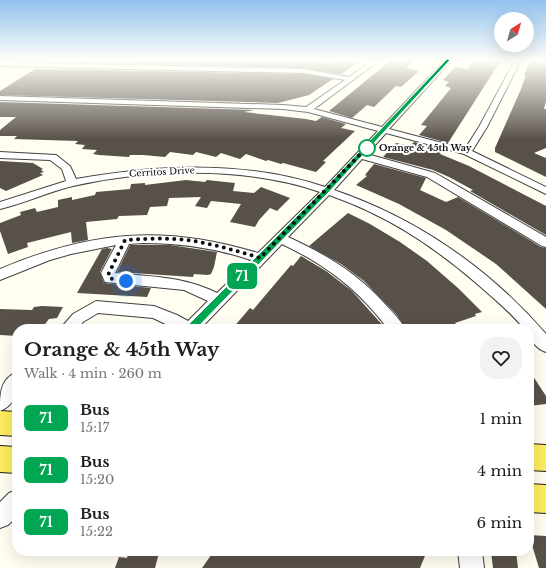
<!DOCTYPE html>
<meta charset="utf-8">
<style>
body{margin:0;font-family:"Libre Baskerville",serif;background:#f2f2f2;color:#222;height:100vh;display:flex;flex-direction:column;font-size:15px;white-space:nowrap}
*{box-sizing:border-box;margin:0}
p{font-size:13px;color:#767676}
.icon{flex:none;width:22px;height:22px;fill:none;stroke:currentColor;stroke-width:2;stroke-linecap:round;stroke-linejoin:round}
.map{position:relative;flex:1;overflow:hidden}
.details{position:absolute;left:12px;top:324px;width:522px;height:232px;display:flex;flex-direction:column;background:#fff;border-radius:16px;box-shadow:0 4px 16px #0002}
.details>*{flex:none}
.badge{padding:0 8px;border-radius:6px;font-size:14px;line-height:26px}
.needle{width:26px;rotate:37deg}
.fabs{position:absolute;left:494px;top:12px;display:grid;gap:8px}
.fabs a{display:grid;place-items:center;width:40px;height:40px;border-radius:50%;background:#fff;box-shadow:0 4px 16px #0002;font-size:20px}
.you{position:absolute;width:20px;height:20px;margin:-10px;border:3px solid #fff;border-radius:50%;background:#1a73e8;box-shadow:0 0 0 6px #1a73e833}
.map>.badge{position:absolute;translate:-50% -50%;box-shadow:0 0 0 2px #fff}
.round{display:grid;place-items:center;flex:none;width:42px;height:42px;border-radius:16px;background:#f2f2f2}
.head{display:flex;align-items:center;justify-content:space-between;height:68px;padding:0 12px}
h1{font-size:19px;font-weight:700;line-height:30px}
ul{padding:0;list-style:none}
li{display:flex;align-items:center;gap:12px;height:52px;padding:0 12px}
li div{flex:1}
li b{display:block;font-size:15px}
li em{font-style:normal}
li .badge{min-width:44px;font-weight:700;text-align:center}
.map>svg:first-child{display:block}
.building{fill:#585149}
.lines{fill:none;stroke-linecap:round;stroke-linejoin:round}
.minor-casing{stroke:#414141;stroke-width:2}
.major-casing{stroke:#1f1f1f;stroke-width:2}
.minor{fill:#fff;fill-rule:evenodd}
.major{fill:#ffec60;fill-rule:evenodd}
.line{fill:#00a651;stroke:#fff}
.walk{stroke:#0e0e0e;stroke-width:4;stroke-dasharray:0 7.2}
.stop-dot{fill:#fff;stroke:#00a651;stroke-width:2}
.labels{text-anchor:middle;stroke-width:4;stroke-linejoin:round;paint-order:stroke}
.far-stop-label{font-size:9px;font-weight:bold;fill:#0e0e0e;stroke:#fff;text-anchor:start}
.far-street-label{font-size:9px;fill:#0e0e0e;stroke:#fff}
</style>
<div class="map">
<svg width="546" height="568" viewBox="0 0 546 568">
<rect width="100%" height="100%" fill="#fffef0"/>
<path class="building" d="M65,60h236l34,3 8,-3h19l-21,14 -37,-6 -241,-6z
M391,60h23l-8,8 13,3 -18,16 -5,-1 -22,21 -7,-2 -15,13 -23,-7z
M476,60h25l-53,83 -29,-8 8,-9 -6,-1 30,-37 -6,-2 4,-4 -6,-2 12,-13 12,2 6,-8z
M531,60h13l-1,2h3v39l-2,8h2v39l-12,5 12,5v19l-51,-25v-4l26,-59 5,-14h-2z
M35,69l269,5 29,5 -24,16 -31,8 -278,-8v-4z
M0,102l254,8 -10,2 62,7 10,2 6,-4 24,7 -5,4 14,3 -32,30 3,1 -10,10 -33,-9 -2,1 -13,-4 -2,1 -20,-7 -6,5 -19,-6 -5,4 -20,-5 -3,3 -23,-3 -5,5 -22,-2h-13l-1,2 -30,-2 -6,-1 4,-4 -15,-1 3,-4 -10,-1 3,-3 -64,-2 3,-3h-17v-6l16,-13h-16z
M414,142l29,8 -3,4 29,12 77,40v29l-76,-44 3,-1 -24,-13 -16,-7 -50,-13 13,-14 14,3z
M0,161l33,2 10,6 -2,1 3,2 -4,1 3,2 -37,16 -6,-3z
M374,164l52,14 -6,12 26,12 12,-5 83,50 5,1v61l-50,-45 -50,-34 -47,-26 -43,-19 11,-9 -2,-1z
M186,180l19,2 2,-2 28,3 -2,8 21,2 7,-6 29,11 -13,13 -7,-3 -11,12 -4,7 -25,-5 11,-18 -30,-3 -4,7 -12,-2 6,-9 -32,1 -2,8 -17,1 -3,8 -28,1 -2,3 -31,3 2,18 -16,3 -1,-11 -44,11 1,4 -20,7 -8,-23v-8l21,-8 -1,-3 15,-4 2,4 21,-5v-7l14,-3v3l23,-5 1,-3 34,-3 1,-5 14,-1v2z
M348,213l22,11 30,18 27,19 31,27 24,24 -7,2 1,2 -21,7 2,2 -13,4h-38l-10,-15 -32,-33 -23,-17 -32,-18z
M130,245h40l47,7 -3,15 -3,7 -3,1 -14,-1 -1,3 -76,-5z
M107,248l5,1 -12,23 4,11 47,5 -4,9 -70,-4 25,-44z
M301,256l25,15 26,20 34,38h-90l-8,-4 -2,4h-54l18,-21 3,2 38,-45 2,1z
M42,306l21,1 -6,11 -8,1 -8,10h-24v7l-17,-1v-26l32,1 2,-3z
M529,370l17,26v8l-17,2z
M529,535l17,1v32h-7z
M129,551l30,2 -4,15h-40l4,-11 8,1z
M214,551h213l-7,17h-218z
M491,551h25l2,17h-25z"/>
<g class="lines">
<g class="minor-casing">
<path id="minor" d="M373,60h7l-66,49 68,18 63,-67h7l-63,69 76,20 14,-22 36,-67h6l-34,67 -15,24 74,36v7l-82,-40 -78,-21 -19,21 68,19 111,64v10l-4,-1 -115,-69 -65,-18 -28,31c82,28 155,78 212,144v18c-10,-3 -17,-13 -17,-23h-5c-14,-18 -32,-32 -49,-47 -46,-39 -89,-67 -146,-87l-41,42c37,17 69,36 96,66 7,8 16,16 21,26h-17c-30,-40 -62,-64 -106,-85l-82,85h-24l-23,-11 -55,-5 -15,9 -5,7h-18l13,-15 23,-13 58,5 23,9 11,6 20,-20 -24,-11 -79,-8 -4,-9 15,-28 -45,9 -21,6 -50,20v-11c90,-38 164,-45 258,-16l62,-61c-74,-26 -172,-23 -247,-6 -25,6 -48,17 -73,23v-7l66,-21 -4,-12 -12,-9 -50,-2v-6l56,3 14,11 6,13c81,-14 169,-19 249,8l53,-56 -70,-19 -25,-3 -283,-9v-4l283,9 23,2 39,-27 -41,-7 -304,-7v-4l304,7 45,8zM143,243c37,0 72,5 108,17l-34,33c-34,-17 -66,-16 -102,-20l14,-29z
M17,372c0,17 1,32 -17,39 0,-17 0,-32 17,-39z
M17,490v26l-9,9 -8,3v-26l9,-9z
M458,551h24l2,17h-24z"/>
</g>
<g class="major-casing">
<path id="major" d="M0,411l17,1v24l-17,-1z
M529,444l17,1v26l-17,-1z
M0,446l17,1v26l-17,-1z
M529,484l17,1v28l-17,-1z"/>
</g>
<use href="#minor" class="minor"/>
<use href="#major" class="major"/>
</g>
<linearGradient id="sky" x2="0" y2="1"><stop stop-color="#91c1f0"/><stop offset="0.43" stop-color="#fffff8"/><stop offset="1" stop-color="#fffff8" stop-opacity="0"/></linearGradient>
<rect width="546" height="140" fill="url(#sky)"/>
<path class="line" d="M447,59l3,1 -121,132 -136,140h-6l-1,-3 1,-3 137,-137z"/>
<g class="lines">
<path class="walk" d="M126,281l-14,-2 -4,-4 17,-35c22,-1 46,-3 69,1 22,4 44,10 66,17l111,-115 -4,5"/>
</g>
<circle class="stop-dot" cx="367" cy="148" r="8"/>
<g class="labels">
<g class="far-stop-label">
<text x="379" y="151">Orange &amp; 45th Way</text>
</g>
<g class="far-street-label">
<text transform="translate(162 172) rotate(-3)" y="3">Cerritos Drive</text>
</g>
</g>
</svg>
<div class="fabs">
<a><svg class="needle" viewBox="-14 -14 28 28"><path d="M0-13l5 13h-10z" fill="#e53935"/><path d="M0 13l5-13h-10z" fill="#767676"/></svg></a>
</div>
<div class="you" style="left:126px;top:281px"></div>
<b class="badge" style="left:242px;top:276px;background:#00a651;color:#fff">71</b>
<section class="details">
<div class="head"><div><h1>Orange &amp; 45th Way</h1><p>Walk · 4 min · 260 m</p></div><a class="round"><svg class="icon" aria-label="heart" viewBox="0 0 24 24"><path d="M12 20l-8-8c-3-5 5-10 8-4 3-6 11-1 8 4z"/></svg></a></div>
<ul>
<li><span class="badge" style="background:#00a651;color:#fff">71</span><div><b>Bus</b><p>15:17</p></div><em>1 min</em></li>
<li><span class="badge" style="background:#00a651;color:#fff">71</span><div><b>Bus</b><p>15:20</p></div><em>4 min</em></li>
<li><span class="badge" style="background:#00a651;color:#fff">71</span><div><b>Bus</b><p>15:22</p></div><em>6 min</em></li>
</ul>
</section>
</div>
